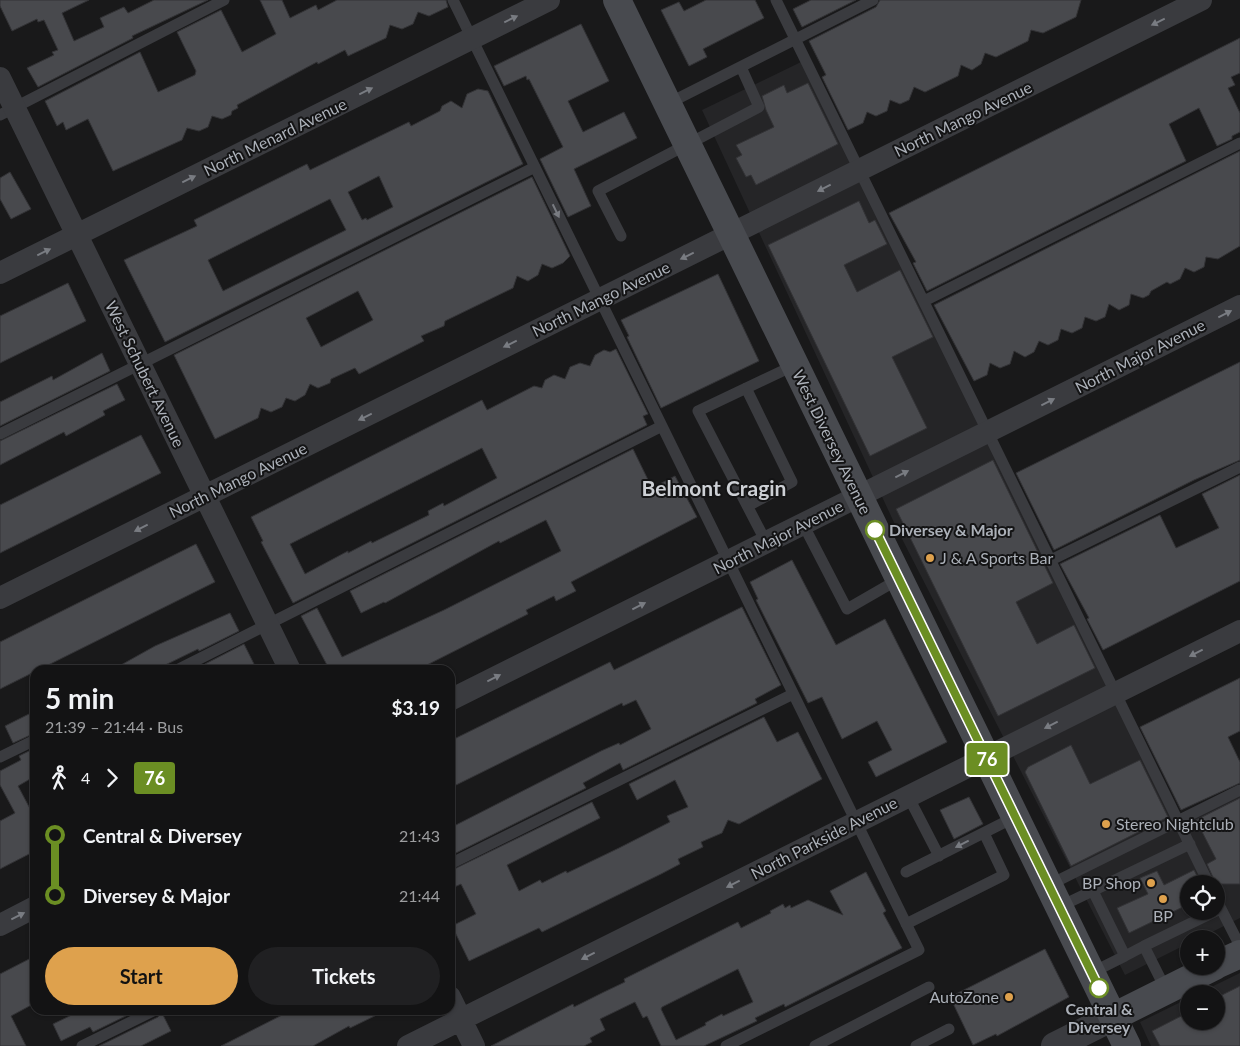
<!DOCTYPE html>
<meta charset="utf-8">
<style>
body{margin:0;font-family:Lato,sans-serif;background:#202022;color:#f1f3f6;height:100vh;display:flex;flex-direction:column;font-size:19px;white-space:nowrap}
*{box-sizing:border-box;margin:0}
p{font-size:16px;color:#9d9ea0}
.icon{flex:none;width:28px;height:28px;fill:none;stroke:currentColor;stroke-width:2;stroke-linecap:round;stroke-linejoin:round}
.map{position:relative;flex:1;overflow:hidden}
.side{position:absolute;left:30px;top:665px;width:425px;height:350px;display:flex;flex-direction:column;background:#131314;border-radius:15px;box-shadow:0 1px 4px #0004,0 0 0 1px #323234}
.side>*{flex:none}
.badge{padding:0 10px;border-radius:4px;font-size:18px;line-height:32px}
.tools{position:absolute;left:1180px;top:875px;display:grid;gap:10px}
.tools a{display:grid;place-items:center;width:45px;height:45px;border-radius:50%;background:#131314;box-shadow:0 1px 4px #0004,0 0 0 1px #323234;font-size:25px}
.map>.badge{position:absolute;translate:-50% -50%;box-shadow:0 0 0 2px #fff}
.legs{display:flex;align-items:center;gap:8px;height:55px;padding:0 15px;font-size:16px}
.legs p{margin-inline-start:auto}
.headline{display:flex;align-items:center;justify-content:space-between;height:85px;padding:0 15px}
h1{font-size:28px;font-weight:700;line-height:38px}
.primary-button{display:flex;gap:10px;margin-top:auto;padding:10px 15px}
.primary-button a{flex:1;height:58px;border-radius:30px;background:#dea14d;color:#111;font-size:20px;font-weight:700;line-height:58px;text-align:center}
.primary-button a+a{background:#202022;color:#f1f3f6}
ul{padding:0 15px;list-style:none}
li{display:flex;align-items:center;gap:18px;height:60px;font-size:19px}
li i{display:grid;place-items:center;width:8px;height:100%;margin:0 6px;background:currentColor}
li i::after{content:'';width:12px;height:12px;margin:-6px;border:4px solid;border-radius:50%;background:#131314}
li p{margin-inline-start:auto}
li:first-child i{background:linear-gradient(#0000 50%,currentColor 0)}
li:last-child i{background:linear-gradient(currentColor 50%,#0000 0)}
.map>svg:first-child{display:block}
.built{fill:#252527;fill-rule:evenodd}
.building{fill:#48494d;stroke:#333336;fill-rule:evenodd}
.lines{fill:none;stroke-linecap:round;stroke-linejoin:round}
.service{stroke:#3a3b3f;stroke-width:11}
.minor{stroke:#3a3b3f;stroke-width:22}
.tertiary{stroke:#3a3b3f;stroke-width:28}
.secondary{stroke:#484a4f;stroke-width:28}
.oneway{fill:#797c82}
.line-1-casing{stroke:#fff;stroke-width:11}
.line-1{stroke:#6b8e23;stroke-width:8}
.stop-1-dot{fill:#fff;stroke:#6b8e23;stroke-width:2.5}
.poi-dot{fill:#dea14d;stroke:#141415;stroke-width:2}
.labels{text-anchor:middle;stroke-width:4;stroke-linejoin:round;paint-order:stroke}
.street-label{font-size:16px;fill:#acb1b9;stroke:#141415}
.stop-label{font-size:16px;font-weight:bold;fill:#acb1b9;stroke:#141415;text-anchor:start}
.poi-label{font-size:16px;fill:#acb1b9;stroke:#141415;text-anchor:start}
.district-label{font-size:21px;font-weight:bold;fill:#cdd0d5;stroke:#141415}
</style>
<div class="map">
<svg width="1240" height="1046" viewBox="0 0 1240 1046">
<rect width="100%" height="100%" fill="#19191a"/>
<path class="built" d="M801,62l377,761 62,-30v125l-42,21h-9v4l-64,32 -227,-444 -196,-421zM1189,884h27v27h-27z
M1240,973v73h-89l-11,-24 49,-24v23h27v-27h-19z"/>
<path class="building" d="M0,0h89l-27,13 12,28 30,-14 -4,-9 24,-11 4,6 26,-13h54l-76,36 1,2 -95,49 -11,-19 27,-13 -2,-3 6,-2 -14,-30 -6,2 -1,-3 -25,12 -12,-25z
M260,0h22l8,18 26,-13 2,5 19,-10h109l2,7 -19,9 -11,-4 -5,12 -11,5 -12,-4 -4,13 -38,18 -3,-6 -27,14 -1,-2 -80,43 1,3 -6,3 -1,4 -9,4 -10,-3 -4,11 -9,4 -12,-3 -5,12 -69,31 -25,-52 -22,11 -3,-8 -6,4 -12,-25 95,-49 18,40 37,-17 1,-4 -19,-39 44,-22 21,42 34,-18z
M706,0h49l9,18 -61,31 4,8 -18,9 -28,-56 18,-8 5,9z
M811,0h45l-54,27 -9,-18z
M880,0h201l-5,17 -33,16 -12,-3 -3,11 -32,16 -11,-4 -4,11 -9,6 -11,-5 -3,11 -33,16 -11,-5 -5,13 -9,4 -10,-4 -3,11 -11,5 -9,-4 -4,11 -15,7 -26,-53 4,-2 -17,-34 67,-34z
M581,24l28,57 -41,20 15,31 41,-20 13,26 -63,31 17,37 -23,11 -28,-58 23,-12 -34,-68 -2,1 -1,-4 -22,10 -10,-20z
M1240,38v35l-9,4 4,8 -7,3 12,25v19l-8,4v3l-15,7 -18,-38 -30,16 17,37 -259,130 -14,-28 3,-1 -27,-49z
M808,83l30,61 -82,41 -5,-10 -5,2 -10,-19 6,-3 -6,-10 38,-18 -8,-17 -4,-14 22,-11 3,8z
M478,89l10,2 35,73 -358,178 -41,-82 73,-34 -3,-6 113,-56 3,6 99,-48 2,4 29,-15 2,-5 9,-5 11,7 5,-14zM379,176l14,31 -26,13 -1,-2 -4,2 -14,-28zM330,199l16,31 -123,61 -15,-31z
M1240,151v95l-22,13 -12,-2 -2,10 -10,5 -9,-4 -5,11 -10,5 -3,-2 -16,9 -2,4 -6,3 -12,-4 -2,11 -10,5 -10,-6 -4,13 -9,4 -11,-4 -3,11 -10,5 -11,-4 -3,11 -10,5 -9,-4 -5,11 -9,5 -11,-6 -4,13 -10,4 -10,-5 -3,12 -13,6 -40,-76z
M10,172l21,37 -20,10 -11,-20v-21z
M532,177l38,79 -7,7 -11,5 -10,-4 -4,11 -10,6 -11,-5 -4,12 -68,33 -1,5 -23,10 3,5 -65,33 -4,-6 -24,11 -1,4 -12,5 -8,-4 -5,11 -10,6 -9,-3 -4,9 -11,5 -10,-4 -3,10 -43,21 -41,-84zM358,291l15,29 -52,27 -15,-29z
M859,201l10,22 6,-3 12,24 -43,21 13,27 43,-22 33,67 -41,20 35,71 -57,28 -102,-211z
M718,274l41,87 -98,47 -34,-71 2,-1 -8,-16z
M68,283l18,38 -86,42v-47z
M616,349l32,65 -5,2 4,9 -354,178 -32,-61 2,-1 -12,-24 231,-117 5,10 47,-24 8,2 3,-8 9,-5 11,4 5,-12 10,-4 10,3 5,-11 9,-5 6,2zM482,448l15,30 -53,28 -1,-3 -15,8 1,4 -57,28 -1,-2 -23,12v-2l-43,23 -15,-30z
M102,353l8,18 -110,55v-24l52,-26 1,4z
M1240,362v98l-46,20 -140,70 -38,-77z
M117,384l8,16 -22,11 2,4 -39,21 -2,-4 -64,33v-24z
M141,435l20,38 -161,80v-48z
M633,449l19,39 23,-12 22,41 -126,65 5,9 -20,10 -2,-5 -28,14 2,4 -111,56h-102l12,-5 -26,-49 16,-8 25,49 102,-47 117,-59 -15,-31 -46,23 -1,-2 -114,62 -1,-1 -23,11 -11,-22z
M993,460l60,123 -37,19 21,42 37,-19 21,43 -97,48 -102,-207z
M1240,475v106l-137,69 -16,-31 2,-1 -29,-54 100,-49 16,33 28,-13 15,-7 -17,-34z
M196,544l19,38 -215,107v-47z
M792,560l44,85 49,-26 62,123 -71,35 -8,-15 24,-12 -15,-29 -35,18 -20,-42 -14,6 -52,-103 2,-1 -8,-17z
M742,607l39,78 -26,14 2,4 -134,67 -3,-7 -37,20 3,5 -136,68v-28l151,-77 18,-8 1,2 31,-16 -15,-29 -13,6 -1,-3 -172,85v-47l160,-79 4,8z
M230,613l9,18 -40,20 -1,-2 -43,21h-43l43,-24z
M244,644l13,26h-49l-3,-6z
M1240,678v53l-12,6 12,25v21l-59,27 -41,-83z
M35,711v22l-22,10 -8,-17z
M764,717l13,25 21,-10 24,47 -83,45 -11,-4 -6,13 -21,9 2,5 -25,12 2,5 -19,10 -119,58 -3,-4 -70,33 -17,-35 24,-12 -15,-30 -11,5v-18l142,-69 8,16 -93,47 12,26 21,-11 2,3 24,-12 1,2 52,-25 51,-26 -3,-6 21,-9 -13,-27 -38,20 -8,-16z
M1071,745l19,39 50,-24 28,57 -97,49 -46,-94 3,-5z
M35,748v43l-5,-12 -12,7 17,32v33l-35,18v-48l15,-8 -15,-28v-14l21,-11 -2,-4z
M969,797l14,27 -29,15 -14,-29z
M1240,798v86h-24l-9,-20 9,-5 -20,-39z
M1194,870l7,14h-12v20l-60,29 -12,-25 31,-14 -8,-16 17,-7 7,14z
M866,872l20,39 -3,2 19,35 -99,50 -18,9 -1,-3 -29,14 2,3 -53,25h-43l-14,-30 -4,2 -8,-16 -35,17 5,11 -15,8 2,4 -8,4h-93l82,-42 1,3 30,-15 21,-10 -1,-3 114,-57 3,6 30,-15 -1,-2 13,-7 2,4 5,-3 1,3 17,-8 35,15 -13,-24zM738,969l15,33 -30,14 -1,-2 -17,9 1,2 -30,15 -15,-31 1,-2z
M1045,949l24,48 -72,39 -1,-2 -23,11 -23,-48z
M35,956v47l-24,13 15,30h-26v-72z
M1240,986v60h-80l-8,-15 37,-19v9h27v-23z
M82,1010h56l-45,22 -3,-5 -29,14 -8,-17z
M292,1010h95l-37,18 -1,-2 -36,20h-92z
M162,1013l9,18 -30,15h-42l59,-29z"/>
<g class="lines">
<path class="service" d="M453,0l466,950 -193,96
M776,0l433,884
M667,104l206,-104
M0,115l224,-115
M621,236l-23,-45 161,-84 -18,-40
M924,301l316,-158
M746,388l46,94 -44,24
M0,434l535,-267
M803,524l44,85 52,-30
M766,542l-68,-131 97,-46
M1051,560l189,-93
M177,670l485,-244
M0,757l35,-17
M908,796l31,60
M450,864l343,-170
M906,872l109,-55
M1049,885l191,-95
M1216,899l24,47
M1059,907l131,-63
M906,924l98,-49 -20,-42
M1144,946l72,-35
M1125,956l19,-10 22,44
M1091,973l34,-17 -32,-65
M82,1046l73,-36
M815,1046l114,-59
M916,1046l33,-17"/>
<path class="minor" d="M0,78l290,592
M0,273l549,-273
M0,598l1201,-598
M450,700l790,-394
M0,925l35,-18
M450,997l24,49
M408,1046l832,-415"/>
<path class="tertiary" d="M1055,1046l58,-29"/>
<path class="secondary" d="M617,0l510,1046
M1216,965l24,-11
M1113,1017l102,-51"/>
</g>
<defs><path id="oneway-solid" d="M-6-.8H1V-3.2L6.5 0L1 3.2V.8H-6Z" transform="scale(1.25)"/></defs>
<g class="oneway">
<use href="#oneway-solid" transform="translate(511 19) rotate(-26)"/>
<use href="#oneway-solid" transform="translate(1158 22) rotate(154)"/>
<use href="#oneway-solid" transform="translate(366 91) rotate(-26)"/>
<use href="#oneway-solid" transform="translate(189 179) rotate(-26)"/>
<use href="#oneway-solid" transform="translate(824 188) rotate(153)"/>
<use href="#oneway-solid" transform="translate(556 211) rotate(64)"/>
<use href="#oneway-solid" transform="translate(44 252) rotate(-26)"/>
<use href="#oneway-solid" transform="translate(687 256) rotate(154)"/>
<use href="#oneway-solid" transform="translate(1225 314) rotate(-27)"/>
<use href="#oneway-solid" transform="translate(510 344) rotate(154)"/>
<use href="#oneway-solid" transform="translate(1048 402) rotate(-27)"/>
<use href="#oneway-solid" transform="translate(365 417) rotate(154)"/>
<use href="#oneway-solid" transform="translate(902 474) rotate(-27)"/>
<use href="#oneway-solid" transform="translate(141 528) rotate(153)"/>
<use href="#oneway-solid" transform="translate(639 606) rotate(-27)"/>
<use href="#oneway-solid" transform="translate(1196 653) rotate(153)"/>
<use href="#oneway-solid" transform="translate(494 678) rotate(-27)"/>
<use href="#oneway-solid" transform="translate(1051 725) rotate(153)"/>
<use href="#oneway-solid" transform="translate(962 844) rotate(153)"/>
<use href="#oneway-solid" transform="translate(733 884) rotate(153)"/>
<use href="#oneway-solid" transform="translate(18 916) rotate(-27)"/>
<use href="#oneway-solid" transform="translate(588 956) rotate(153)"/>
</g>
<g class="lines">
<g class="line-1-casing">
<path id="line-1" d="M875,530l224,458"/>
</g>
<use href="#line-1" class="line-1"/>
</g>
<g class="stop-1-dot">
<circle cx="875" cy="530" r="9"/>
<circle cx="1099" cy="988" r="9"/>
</g>
<g class="poi-dot">
<circle cx="930" cy="558" r="5"/>
<circle cx="1106" cy="824" r="5"/>
<circle cx="1151" cy="883" r="5"/>
<circle cx="1163" cy="899" r="5"/>
<circle cx="1009" cy="997" r="5"/>
</g>
<g class="labels">
<g class="street-label">
<text transform="translate(963 119) rotate(-26)" y="6">North Mango Avenue</text>
<text transform="translate(275 137) rotate(-26)" y="6">North Menard Avenue</text>
<text transform="translate(601 299) rotate(-26)" y="6">North Mango Avenue</text>
<text transform="translate(1140 356) rotate(-27)" y="6">North Major Avenue</text>
<text transform="translate(145 374) rotate(64)" y="6">West Schubert Avenue</text>
<text transform="translate(832 442) rotate(64)" y="6">West Diversey Avenue</text>
<text transform="translate(238 480) rotate(-26)" y="6">North Mango Avenue</text>
<text transform="translate(778 537) rotate(-27)" y="6">North Major Avenue</text>
<text transform="translate(824 838) rotate(-27)" y="6">North Parkside Avenue</text>
</g>
<g class="stop-label">
<text x="889" y="536">Diversey &amp; Major</text>
<text x="1099" y="1015" text-anchor="middle">Central &amp;<tspan x="1099" dy="18">Diversey</tspan></text>
</g>
<g class="poi-label">
<text x="940" y="564">J &amp; A Sports Bar</text>
<text x="1116" y="830">Stereo Nightclub</text>
<text x="1141" y="889" text-anchor="end">BP Shop</text>
<text x="1163" y="922" text-anchor="middle">BP</text>
<text x="999" y="1003" text-anchor="end">AutoZone</text>
</g>
<g class="district-label">
<text x="714" y="496">Belmont Cragin</text>
</g>
</g>
</svg>
<div class="tools">
<a><svg class="icon" aria-label="locate" viewBox="0 0 24 24"><circle cx="12" cy="12" r="6"/><path d="M12 2v4M12 18v4M2 12h4M18 12h4"/></svg></a>
<a>+</a>
<a>−</a>
</div>
<b class="badge" style="left:987px;top:759px;background:#6b8e23;color:#fff">76</b>
<section class="side">
<div class="headline"><div><h1>5 min</h1><p>21:39 – 21:44 · Bus</p></div><b>$3.19</b></div>
<div class="legs"><svg class="icon" aria-label="walk" viewBox="0 0 24 24"><circle cx="13" cy="4" r="2"/><path d="M13 8l-2 6 4 7M11 14l-3 7M7 12l3-4h3l4 4"/></svg>4<svg class="icon" aria-label="forward" viewBox="0 0 24 24"><path d="M9 5l7 7-7 7"/></svg><b class="badge" style="background:#6b8e23;color:#fff">76</b></div>
<ul>
<li><i style="color:#6b8e23"></i><b>Central &amp; Diversey</b><p>21:43</p></li>
<li><i style="color:#6b8e23"></i><b>Diversey &amp; Major</b><p>21:44</p></li>
</ul>
<div class="primary-button"><a>Start</a><a>Tickets</a></div>
</section>
</div>
